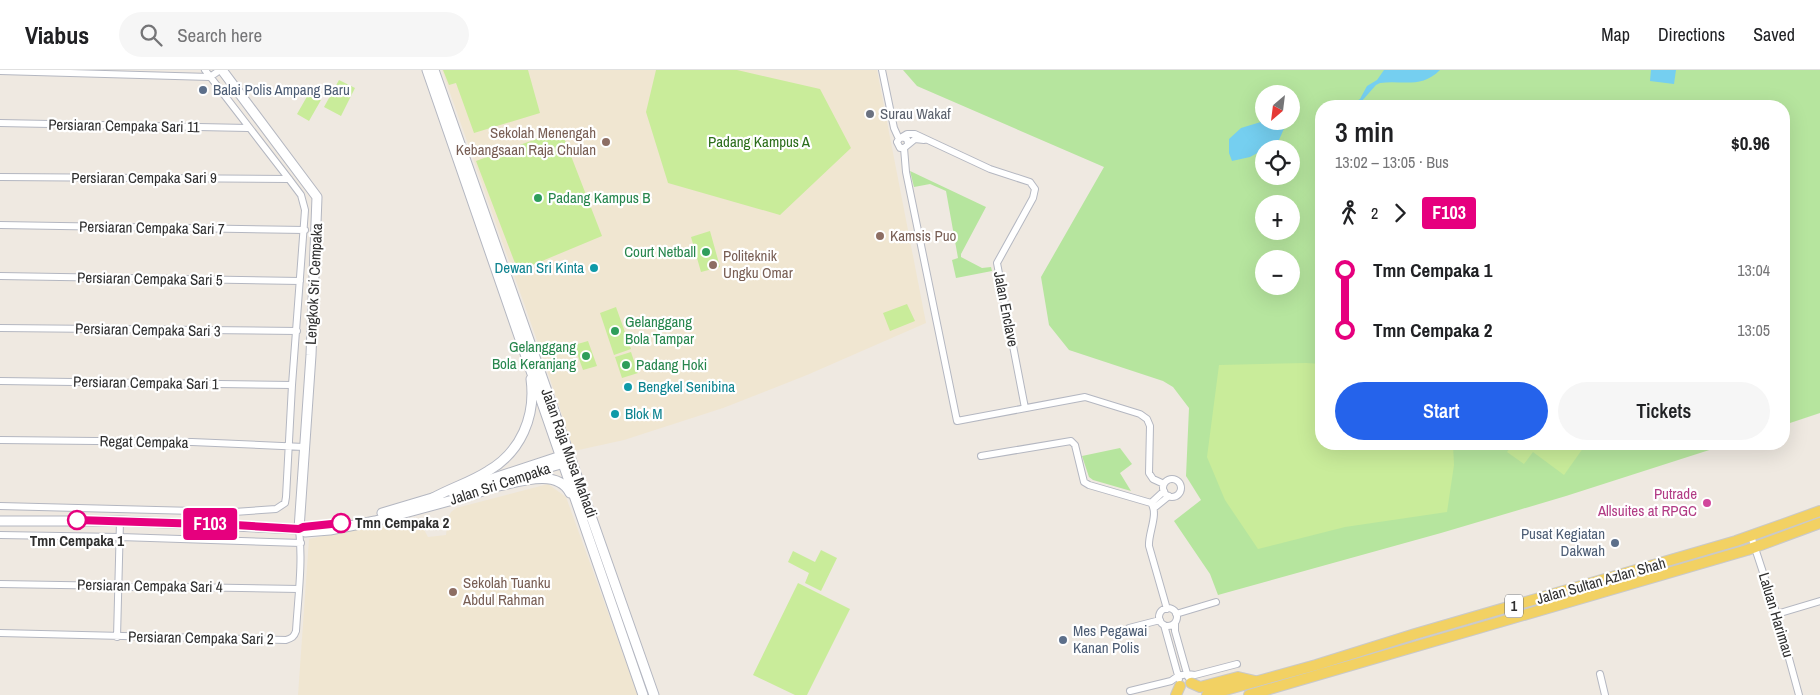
<!DOCTYPE html>
<meta charset="utf-8">
<style>
body{margin:0;font-family:"Archivo Narrow",sans-serif;background:#f6f6f6;color:#202124;height:100vh;display:flex;flex-direction:column;font-size:19px;white-space:nowrap}
*{box-sizing:border-box;margin:0}
p{font-size:16px;color:#757577}
.icon{flex:none;width:28px;height:28px;fill:none;stroke:currentColor;stroke-width:2;stroke-linecap:round;stroke-linejoin:round}
.map{position:relative;flex:1;overflow:hidden}
.drawer{position:absolute;left:1315px;top:30px;width:475px;height:350px;display:flex;flex-direction:column;background:#fff;border-radius:20px;box-shadow:0 5px 20px #0002}
.drawer>*{flex:none}
.badge{padding:0 10px;border-radius:4px;font-size:18px;line-height:32px}
.needle{width:32px;rotate:208deg}
.tools{position:absolute;left:1255px;top:15px;display:grid;gap:10px}
.tools a{display:grid;place-items:center;width:45px;height:45px;border-radius:50%;background:#fff;box-shadow:0 5px 20px #0002;font-size:25px}
.map>.badge{position:absolute;translate:-50% -50%;box-shadow:0 0 0 2px #fff}
.legs{display:flex;align-items:center;gap:8px;height:55px;padding:0 20px;font-size:16px}
.legs p{margin-inline-start:auto}
.headline{display:flex;align-items:center;justify-content:space-between;height:85px;padding:0 20px}
h1{font-size:28px;font-weight:600;line-height:38px}
.action{display:flex;gap:10px;margin-top:auto;padding:10px 20px}
.action a{flex:1;height:58px;border-radius:30px;background:#2563eb;color:#fff;font-size:20px;font-weight:600;line-height:58px;text-align:center}
.action a+a{background:#f6f6f6;color:#202124}
ul{padding:0 20px;list-style:none}
li{display:flex;align-items:center;gap:18px;height:60px;font-size:19px}
li i{display:grid;place-items:center;width:8px;height:100%;margin:0 6px;background:currentColor}
li i::after{content:'';width:12px;height:12px;margin:-6px;border:4px solid;border-radius:50%;background:#fff}
li p{margin-inline-start:auto}
li:first-child i{background:linear-gradient(#0000 50%,currentColor 0)}
li:last-child i{background:linear-gradient(currentColor 50%,#0000 0)}
header{display:flex;align-items:center;gap:30px;box-sizing:border-box;height:70px;padding:0 25px;background:#fff;border-bottom:1px solid #e0e0e0}
header strong{font-size:24px}
nav{display:flex;gap:28px;margin-inline-start:auto;font-size:18px}
.search{width:350px;height:45px;background:#f6f6f6;display:flex;align-items:center;gap:12px;box-sizing:border-box;padding:0 18px;border-radius:28px;color:#757577;font-size:19px}
.map>svg:first-child{display:block}
.education{fill:#f0e6d1}
.green{fill:#b6e59e;fill-rule:evenodd}
.pitch{fill:#c9ec9a}
.water{fill:#75cff0}
.lines{fill:none;stroke-linecap:round;stroke-linejoin:round}
.minor-casing{stroke:#b4b7c1;stroke-width:8}
.tertiary-casing{stroke:#b4b7c1;stroke-width:11}
.secondary-casing{stroke:#b4b7c1;stroke-width:11}
.primary-casing{stroke:#c9c9c9;stroke-width:12}
.minor{stroke:#fff;stroke-width:6}
.tertiary{stroke:#fff;stroke-width:9}
.secondary{stroke:#fff;stroke-width:9}
.primary{stroke:#f2d163;stroke-width:10}
.line-1-casing{stroke:#fff;stroke-width:11}
.line-1{stroke:#e6007e;stroke-width:8}
.service-dot{fill:#5c6f8a;stroke:#fff;stroke-width:2}
.worship-dot{fill:#6b7280;stroke:#fff;stroke-width:2}
.education-dot{fill:#8d6e63;stroke:#fff;stroke-width:2}
.leisure-dot{fill:#2e9e5b;stroke:#fff;stroke-width:2}
.culture-dot{fill:#0f9aa8;stroke:#fff;stroke-width:2}
.hotel-dot{fill:#d1479c;stroke:#fff;stroke-width:2}
.stop-1-dot{fill:#fff;stroke:#e6007e;stroke-width:2.5}
.labels{text-anchor:middle;stroke-width:4.5;stroke-linejoin:round;paint-order:stroke}
.shield{fill:#fff;stroke:#6d6d6d;stroke-width:1}
.shield-label{font-size:14px;font-weight:bold;fill:#2e2e2e}
.service-label{font-size:15px;fill:#4e5e75;stroke:#fff;text-anchor:start}
.worship-label{font-size:15px;fill:#5b616d;stroke:#fff;text-anchor:start}
.street-label{font-size:15px;fill:#2e2e2e;stroke:#fff}
.education-label{font-size:15px;fill:#785e54;stroke:#fff;text-anchor:start}
.park-label{font-size:15px;fill:#2c6e1b;stroke:#fff}
.leisure-label{font-size:15px;fill:#27864d;stroke:#fff;text-anchor:start}
.culture-label{font-size:15px;fill:#0d838f;stroke:#fff;text-anchor:start}
.hotel-label{font-size:15px;fill:#b23c85;stroke:#fff;text-anchor:end}
.stop-label{font-size:15px;font-weight:bold;fill:#2e2e2e;stroke:#fff;text-anchor:start}
</style>
<header>
<strong>Viabus</strong>
<div class="search"><svg class="icon" aria-label="search" viewBox="0 0 24 24"><circle cx="10" cy="10" r="6"/><path d="M15 15l6 6"/></svg>Search here</div>
<nav><a>Map</a><a>Directions</a><a>Saved</a></nav>
</header>
<div class="map">
<svg width="1820" height="625" viewBox="0 0 1820 625">
<rect width="100%" height="100%" fill="#efe9e1"/>
<path class="education" d="M442,0h435l49,253 -119,52 -84,33 -99,32 -50,11 -34,-102z
M548,414l18,13 72,198h-340l11,-156 91,-19h15l5,2 8,15 18,-2 2,-17 3,-6 5,-4z"/>
<path class="green" d="M903,0h917v343l-36,12v-319h-463v338h407l-162,52 -125,37 -223,62 -8,-21 -36,-53 27,-21 -15,-24 3,-68 -16,-21 -10,-6 -94,-31 -20,-25 -8,-48 63,-110 -187,-81zM1264,24h27v27h-27zM1264,79h27v27h-27zM1264,134h27v27h-27zM1264,189h27v27h-27z
M910,101l76,36 -25,47v3l21,11 9,-1 1,4 -36,7 -4,-18 6,-2 -12,-67 -16,-7 -16,3z
M1120,378l12,16 -12,9 11,18 -38,-11 -4,-3 -7,-21z"/>
<path class="pitch" d="M443,0h85l12,43 -66,20 -18,-50 -7,2z
M656,0h81l83,19 31,59 -71,67 -112,-32 -22,-71z
M339,10l16,8 -14,28 -17,-9z
M309,23l12,7 -12,21 -12,-7z
M561,60l41,106 -84,35 -42,-110z
M710,161l10,36 -19,5 -10,-35z
M907,234l8,17 -25,10 -7,-18z
M616,237l15,42 -17,6 -14,-42z
M588,271l9,25 -14,4 -9,-25z
M631,282l7,21 -16,5 -7,-21z
M1306,293l15,1v80h132l1,21 -7,47 -102,15 -87,22 -33,-49 -18,-43 12,-92z
M1513,374h73l-22,31 -31,-23 -9,12 -17,-12z
M821,480l16,8 -16,33 -16,-8 4,-10 -21,-11 5,-11 22,11z
M798,513l52,26 -43,86h-12l-42,-20z"/>
<path class="water" d="M1384,0h56c-19,19 -37,10 -60,13l-4,2 -15,17 -24,4 6,-3h10l7,-4 7,-13 10,-6z
M1651,0h25l-2,14 -24,-3z
M1264,51l23,1 -9,20 -28,15 -18,4 -3,-8v-14l12,-11z"/>
<g class="lines">
<g class="minor-casing">
<path id="minor" d="M882,0l12,58 5,11
M0,1l210,6 10,-7
M0,53l248,5
M902,67l5,-3h8l75,35 40,13 5,7 -2,9 -36,65 28,145
M908,73l-1,-4 -5,-2 -3,2 -2,3 3,6h4l11,-9 9,1
M904,78l2,24 51,249 128,-24 55,17 7,5 3,7 -1,47 4,6 11,5
M0,107l289,2
M0,155l305,5
M0,206l300,5
M0,258l297,3
M0,311l292,4
M0,370l192,2 112,5
M981,386l90,-15 4,4 9,37 5,3 62,18
M1163 418a9 9 0 1 1 18 0a9 9 0 1 1-18 0Z
M1151,433c8,11 -3,30 -2,43l18,63
M1151,433l13,-12
M0,436l234,6 42,-3 9,-6 1,-6 6,-112 13,-175 -4,-15 -12,-16 -84,-109
M1154,438l15,-12
M234,442l1,13
M0,465l120,2 181,6
M1751,466l27,82 21,77
M0,514l299,5
M1159 547a9 9 0 1 1 18 0a9 9 0 1 1-18 0Z
M1176,544l40,-12
M1777,544l43,-13
M1175,553v8l13,46
M1164,555l15,54
M1129,558l31,-8
M0,563l286,7c6,-2 8,-3 10,-9 2,-34 7,-68 3,-102
M117,567l3,-116
M1600,604l5,21
M1130,621l41,-10 7,-5 9,-2 8,1 42,-11"/>
</g>
<g class="tertiary-casing">
<path id="tertiary" d="M222,0l95,127 -6,158 -12,174
M452,422l109,-36 7,2
M382,443l57,-17
M0,451h120l179,8 6,3 25,-2 45,-9 100,-27 51,-20 38,-11 4,-3"/>
</g>
<g class="secondary-casing">
<path id="secondary" d="M427,0l216,625
M434,0l220,625
M494,417c22,-4 63,-20 76,6
M433,428c18,-10 38,-16 55,-27 33,-19 48,-55 43,-92"/>
</g>
<g class="primary-casing">
<path id="primary" d="M1191,613l9,4 38,-10 17,4
M1176,625l4,-9
M1207,625l109,-30 99,-31 321,-93 84,-30
M1249,625l498,-145 73,-27"/>
</g>
<use href="#minor" class="minor"/>
<use href="#tertiary" class="tertiary"/>
<use href="#secondary" class="secondary"/>
<use href="#primary" class="primary"/>
</g>
<g class="lines">
<g class="line-1-casing">
<path id="line-1" d="M77,450l158,5 64,4 4,-2 38,-4"/>
</g>
<use href="#line-1" class="line-1"/>
</g>
<g class="service-dot">
<circle cx="203" cy="20" r="5"/>
<circle cx="1615" cy="473" r="5"/>
<circle cx="1063" cy="570" r="5"/>
</g>
<circle class="worship-dot" cx="870" cy="44" r="5"/>
<g class="education-dot">
<circle cx="606" cy="72" r="5"/>
<circle cx="880" cy="166" r="5"/>
<circle cx="713" cy="195" r="5"/>
<circle cx="453" cy="522" r="5"/>
</g>
<g class="leisure-dot">
<circle cx="538" cy="128" r="5"/>
<circle cx="706" cy="182" r="5"/>
<circle cx="615" cy="261" r="5"/>
<circle cx="586" cy="286" r="5"/>
<circle cx="626" cy="295" r="5"/>
</g>
<g class="culture-dot">
<circle cx="594" cy="198" r="5"/>
<circle cx="628" cy="317" r="5"/>
<circle cx="615" cy="344" r="5"/>
</g>
<circle class="hotel-dot" cx="1707" cy="433" r="5"/>
<g class="stop-1-dot">
<circle cx="77" cy="450" r="9"/>
<circle cx="341" cy="453" r="9"/>
</g>
<g class="labels">
<rect class="shield" x="1505" y="524.5" width="18" height="23" rx="4"/>
<g class="shield-label">
<text x="1514" y="541">1</text>
</g>
<g class="service-label">
<text x="213" y="25">Balai Polis Ampang Baru</text>
<text x="1605" y="469" text-anchor="end">Pusat Kegiatan<tspan x="1605" dy="17">Dakwah</tspan></text>
<text x="1073" y="566">Mes Pegawai<tspan x="1073" dy="17">Kanan Polis</tspan></text>
</g>
<g class="worship-label">
<text x="880" y="49">Surau Wakaf</text>
</g>
<g class="street-label">
<text transform="translate(124 56) rotate(1)" y="5">Persiaran Cempaka Sari 11</text>
<text x="144" y="113">Persiaran Cempaka Sari 9</text>
<text transform="translate(152 158) rotate(1)" y="5">Persiaran Cempaka Sari 7</text>
<text transform="translate(150 209) rotate(1)" y="5">Persiaran Cempaka Sari 5</text>
<text transform="translate(314 214) rotate(-87)" y="5">Lengkok Sri Cempaka</text>
<text transform="translate(1006 239) rotate(79)" y="5">Jalan Enclave</text>
<text transform="translate(148 260) rotate(1)" y="5">Persiaran Cempaka Sari 3</text>
<text transform="translate(146 313) rotate(1)" y="5">Persiaran Cempaka Sari 1</text>
<text transform="translate(144 372) rotate(1)" y="5">Regat Cempaka</text>
<text transform="translate(569 383) rotate(70)" y="5">Jalan Raja Musa Mahadi</text>
<text transform="translate(500 414) rotate(-18)" y="5">Jalan Sri Cempaka</text>
<text transform="translate(1601 511) rotate(-16)" y="5">Jalan Sultan Azlan Shah</text>
<text transform="translate(150 516) rotate(1)" y="5">Persiaran Cempaka Sari 4</text>
<text transform="translate(1776 545) rotate(73)" y="5">Laluan Harimau</text>
<text transform="translate(201 568) rotate(1)" y="5">Persiaran Cempaka Sari 2</text>
</g>
<g class="education-label">
<text x="596" y="68" text-anchor="end">Sekolah Menengah<tspan x="596" dy="17">Kebangsaan Raja Chulan</tspan></text>
<text x="890" y="171">Kamsis Puo</text>
<text x="723" y="191">Politeknik<tspan x="723" dy="17">Ungku Omar</tspan></text>
<text x="463" y="518">Sekolah Tuanku<tspan x="463" dy="17">Abdul Rahman</tspan></text>
</g>
<g class="park-label">
<text x="759" y="77">Padang Kampus A</text>
</g>
<g class="leisure-label">
<text x="548" y="133">Padang Kampus B</text>
<text x="696" y="187" text-anchor="end">Court Netball</text>
<text x="625" y="257">Gelanggang<tspan x="625" dy="17">Bola Tampar</tspan></text>
<text x="576" y="282" text-anchor="end">Gelanggang<tspan x="576" dy="17">Bola Keranjang</tspan></text>
<text x="636" y="300">Padang Hoki</text>
</g>
<g class="culture-label">
<text x="584" y="203" text-anchor="end">Dewan Sri Kinta</text>
<text x="638" y="322">Bengkel Senibina</text>
<text x="625" y="349">Blok M</text>
</g>
<g class="hotel-label">
<text x="1697" y="429">Putrade<tspan x="1697" dy="17">Allsuites at RPGC</tspan></text>
</g>
<g class="stop-label">
<text x="355" y="458">Tmn Cempaka 2</text>
<text x="77" y="476" text-anchor="middle">Tmn Cempaka 1</text>
</g>
</g>
</svg>
<div class="tools">
<a><svg class="needle" viewBox="-14 -14 28 28"><path d="M0-13l5 13h-10z" fill="#e53935"/><path d="M0 13l5-13h-10z" fill="#757577"/></svg></a>
<a><svg class="icon" aria-label="locate" viewBox="0 0 24 24"><circle cx="12" cy="12" r="6"/><path d="M12 2v4M12 18v4M2 12h4M18 12h4"/></svg></a>
<a>+</a>
<a>−</a>
</div>
<b class="badge" style="left:210px;top:454px;background:#e6007e;color:#fff">F103</b>
<section class="drawer">
<div class="headline"><div><h1>3 min</h1><p>13:02 – 13:05 · Bus</p></div><b>$0.96</b></div>
<div class="legs"><svg class="icon" aria-label="walk" viewBox="0 0 24 24"><circle cx="13" cy="4" r="2"/><path d="M13 8l-2 6 4 7M11 14l-3 7M7 12l3-4h3l4 4"/></svg>2<svg class="icon" aria-label="forward" viewBox="0 0 24 24"><path d="M9 5l7 7-7 7"/></svg><b class="badge" style="background:#e6007e;color:#fff">F103</b></div>
<ul>
<li><i style="color:#e6007e"></i><b>Tmn Cempaka 1</b><p>13:04</p></li>
<li><i style="color:#e6007e"></i><b>Tmn Cempaka 2</b><p>13:05</p></li>
</ul>
<div class="action"><a>Start</a><a>Tickets</a></div>
</section>
</div>
